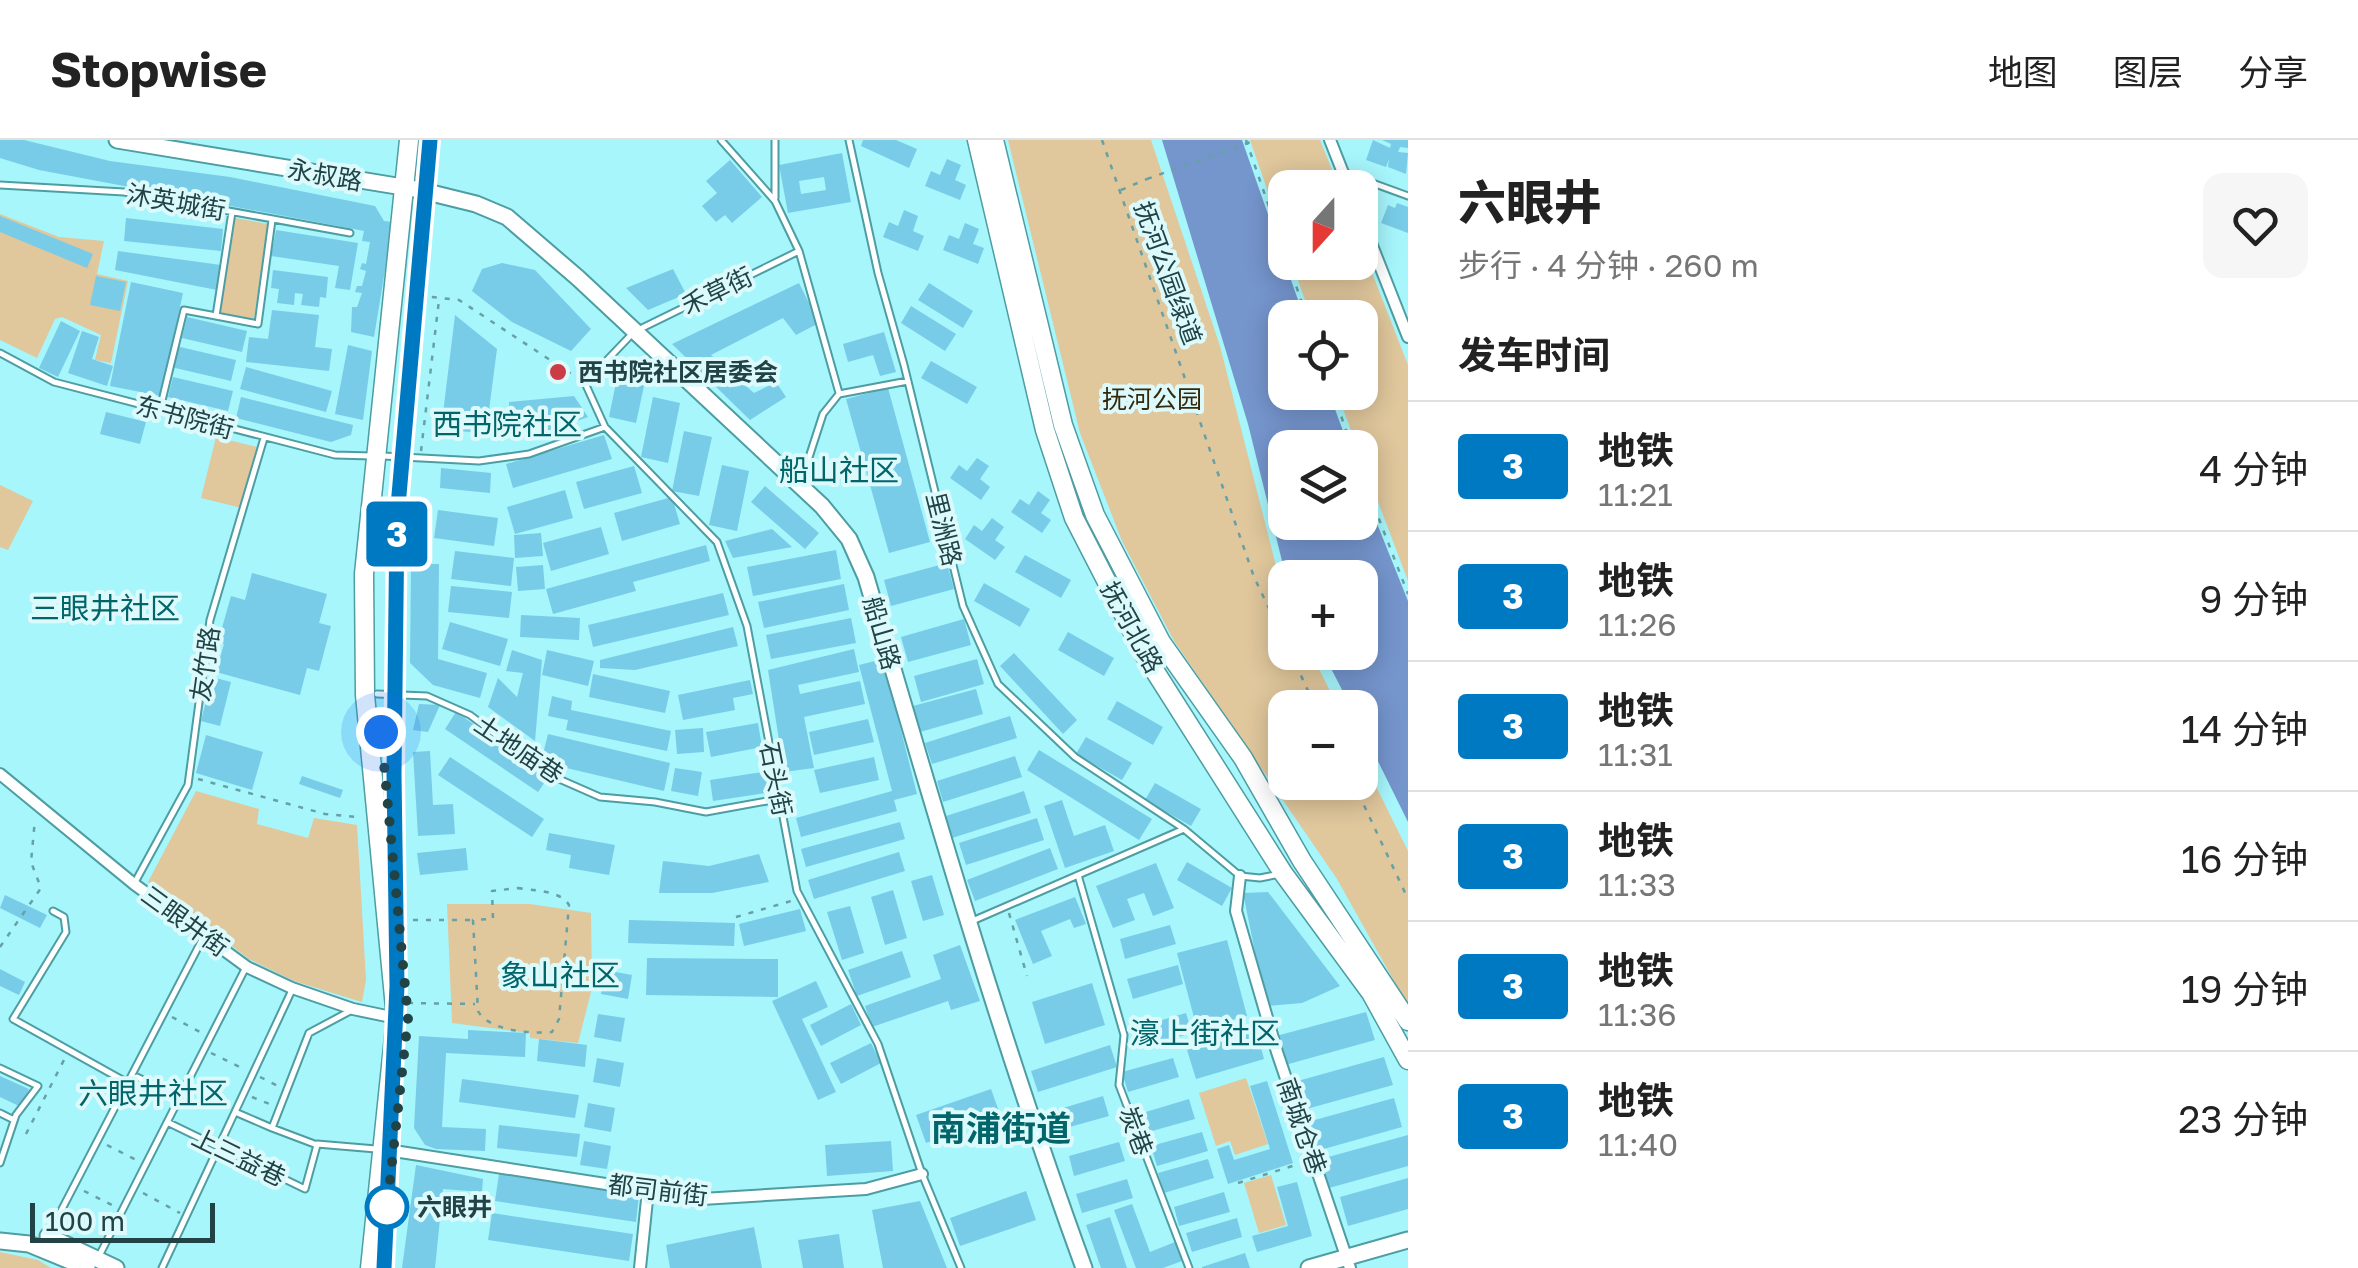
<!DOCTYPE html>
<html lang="zh">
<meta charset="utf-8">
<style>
body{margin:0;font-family:"Golos Text","Noto Sans SC",sans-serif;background:#f6f6f6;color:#222;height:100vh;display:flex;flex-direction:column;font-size:38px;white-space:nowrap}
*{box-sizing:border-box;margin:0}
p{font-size:32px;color:#767676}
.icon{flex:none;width:55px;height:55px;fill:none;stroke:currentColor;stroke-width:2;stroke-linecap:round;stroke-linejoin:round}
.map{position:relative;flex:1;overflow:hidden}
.details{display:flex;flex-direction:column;background:#fff;width:950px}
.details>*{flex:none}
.badge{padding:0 20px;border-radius:8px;font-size:35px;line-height:65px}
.needle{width:65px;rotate:201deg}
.fabs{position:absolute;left:1268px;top:30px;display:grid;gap:20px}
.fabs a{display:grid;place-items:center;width:110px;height:110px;border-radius:20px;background:#fff;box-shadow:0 5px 25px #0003;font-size:50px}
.scale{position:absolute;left:30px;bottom:25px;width:185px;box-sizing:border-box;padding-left:10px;border:5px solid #224346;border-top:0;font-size:28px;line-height:35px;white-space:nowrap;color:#224346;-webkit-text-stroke:8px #dcfafc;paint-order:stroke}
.you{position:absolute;width:50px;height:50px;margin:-25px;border:8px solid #fff;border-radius:50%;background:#1a73e8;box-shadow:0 0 0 15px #1a73e833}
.map>.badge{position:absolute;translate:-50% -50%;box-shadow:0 0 0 5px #fff}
h2{padding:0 50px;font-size:38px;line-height:90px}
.round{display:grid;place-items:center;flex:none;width:105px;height:105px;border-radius:20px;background:#f6f6f6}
.summary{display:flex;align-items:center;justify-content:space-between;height:170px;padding:0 50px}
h1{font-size:48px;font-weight:800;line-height:75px}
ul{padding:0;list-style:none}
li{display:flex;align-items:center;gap:30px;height:130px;padding:0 50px;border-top:2px solid #e0e0e0}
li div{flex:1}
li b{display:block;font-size:38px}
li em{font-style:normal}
li .badge{min-width:110px;font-weight:700;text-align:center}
header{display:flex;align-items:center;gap:60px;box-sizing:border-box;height:140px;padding:0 50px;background:#fff;border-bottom:2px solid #e0e0e0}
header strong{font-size:48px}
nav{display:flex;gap:55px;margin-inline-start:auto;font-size:35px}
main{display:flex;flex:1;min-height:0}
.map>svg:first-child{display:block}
.green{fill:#e0c79c}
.water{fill:#7595cd}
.building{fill:#78cce8;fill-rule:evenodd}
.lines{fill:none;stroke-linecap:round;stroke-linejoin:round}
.lane-casing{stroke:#4d9da2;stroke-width:9}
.street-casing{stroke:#4d9da2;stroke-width:14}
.secondary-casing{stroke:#4d9da2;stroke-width:19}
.primary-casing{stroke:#4d9da2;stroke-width:21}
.path{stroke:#67a0a5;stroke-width:2.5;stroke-dasharray:5 8;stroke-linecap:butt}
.lane{stroke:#fff;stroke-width:5}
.street{stroke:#fff;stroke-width:10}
.secondary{stroke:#fff;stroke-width:15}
.primary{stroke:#fff;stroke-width:18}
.path-bridge{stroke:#67a0a5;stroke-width:2.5;stroke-dasharray:5 8;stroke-linecap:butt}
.line-casing{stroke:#fff;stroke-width:22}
.line{stroke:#0079c3;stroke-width:15}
.walk{stroke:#224346;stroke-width:10;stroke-dasharray:0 18}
.poi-dot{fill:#cc3c46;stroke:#dcfafc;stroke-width:4}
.stop-dot{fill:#fff;stroke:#0079c3;stroke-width:5}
.labels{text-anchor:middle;stroke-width:8;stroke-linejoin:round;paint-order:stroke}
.street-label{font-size:25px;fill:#224346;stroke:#dcfafc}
.poi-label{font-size:25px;font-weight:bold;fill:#224346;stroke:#dcfafc;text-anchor:start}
.park-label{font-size:25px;fill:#36280b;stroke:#dcfafc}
.stop-label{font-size:25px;font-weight:bold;fill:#224346;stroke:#dcfafc;text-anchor:start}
.quarter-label{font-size:30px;fill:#01656a;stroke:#dcfafc}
.district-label{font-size:35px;font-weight:bold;fill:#01656a;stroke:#dcfafc}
</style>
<header>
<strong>Stopwise</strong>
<nav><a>地图</a><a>图层</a><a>分享</a></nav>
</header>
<main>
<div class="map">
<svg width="1408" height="1128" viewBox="0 0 1408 1128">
<rect width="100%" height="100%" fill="#a6f6fc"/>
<path class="green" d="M1008,0h143l69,206 65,255v51l26,1 27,54 -53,1v74h75v-28l48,97v155l-71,-127 -163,-238 -52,-100 -42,-108z
M1250,0h70l19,47 -54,1v53z
M0,74l59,23 45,4 -7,33 31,7 -17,82 -16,-3 6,-25 -39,-18 -7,2 -18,39 -37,-18z
M235,78l33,6 -14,95 -34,-5z
M1360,102l48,123v216l-71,-188 23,-1v-74l-49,-1 -19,-54 68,-1z
M216,297l41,10 -15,61 -41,-10z
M0,345l33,16 -25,49 -8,-3z
M196,651l63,18 -2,15 51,14 6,-20 43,7 9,155 -4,22 -68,-21 -45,-22 -101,-77z
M447,764h83l61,9 1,75 -14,55 -48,-5v-5l-78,-10z
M1246,938l22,66 -33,11 -5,-14 -14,5 -17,-53z
M1271,1035l15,50 -27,8 -15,-50z
M0,1112l38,8 13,8h-51z"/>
<path class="water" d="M1162,0h80l62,177 -19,1v74l44,1 20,54 -64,1v74h75v-41l48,120v221l-48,-97v-17l-9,-1 -28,-54 37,-1v-74l-74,-1 -38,-153z"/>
<path class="building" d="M0,0h24l86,21 120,16 145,29 9,15 9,1 -19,115 -23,-5 1,-25h5l5,-14 -7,-1 2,-6h5l4,-15 -6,-2 2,-6 4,1 4,-22 -8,-1 2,-10 -325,-61 -39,-12z
M863,0h33l21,9 -8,19 -48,-22z
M1373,0l17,8 1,-4 -9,-4h26v8l-8,-1 -2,5 10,1 -2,21 -18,-7 1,-8 -3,8 -20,-7z
M842,13l9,49 -63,11 -9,-48zM824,37l2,13 -25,4 -2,-13z
M947,19l14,6 -6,15 11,5 -6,15 -35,-14 6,-15 9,4z
M730,20l32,37 -30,26 -7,-8 -9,7 -14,-16 15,-13 -11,-12z
M1397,63l11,4v26l-27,-10 7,-18 7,3z
M904,70l14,6 -5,15 11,5 -6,15 -35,-14 6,-15 9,4z
M0,76l93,38 -6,14 -87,-36z
M126,78l97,11 -2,22 -97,-10z
M965,83l14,6 -6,15 11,4 -6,16 -35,-14 6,-15 10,4z
M276,90l82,13 -8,47 -15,-2 4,-22 -68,-10z
M118,111l103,14 -4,25 -102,-20z
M502,123l33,7 56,59 -20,22 -59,-29 -40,-31 10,-22z
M673,129l13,25 -38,16 -22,-22z
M273,130l55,7 -2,21 -6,-1 -1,10 -18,-2 2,-11 -8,-1 -1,12 -17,-2 2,-14 -8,-1z
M96,136l30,6 -6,29 -30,-6z
M131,142l52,11 -22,103 -51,-10z
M799,143l20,40 -23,12 -13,-17 -72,37 43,38 22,-11 10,15 -36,23 -78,-76z
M929,143l44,28 -10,17 -45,-28z
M911,166l45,28 -11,17 -44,-28z
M272,170l47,5 -4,32 17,2 -3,22 -83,-9 3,-25 19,2z
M455,175l42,34 -11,84 -45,-3z
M187,177l60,14 -5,21 -60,-14z
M61,181l19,10 -22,46 -19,-9z
M82,191l17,6 -7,22 21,7 -6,20 -39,-13z
M884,192l12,40 -16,4 -7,-21 -25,7 -5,-18z
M348,205l24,6 -9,69 -28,-6z
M176,206l60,14 -5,21 -60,-14z
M621,218l28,5 -13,60 -27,-6z
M931,221l46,26 -10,17 -46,-26z
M246,227l86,24 -6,21 -86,-23z
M173,237l60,14 -5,20 -60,-14z
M888,248l42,154 -41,11 -43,-154z
M574,256l14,21 -56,20 -22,1 -1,-36z
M241,257l112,28 -2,10 -20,7 -95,-24z
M653,257l27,6 -12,60 -27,-6z
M106,272l40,10 -6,22 -40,-10z
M684,291l28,6 -13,59 -27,-5z
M604,295l8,24 -99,29 -7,-24z
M977,318l12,8 -9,13 10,8 -9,13 -31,-22 9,-13 8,6z
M722,325l27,6 -12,60 -28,-6z
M634,326l8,27 -58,16 -8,-27z
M441,328l50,5 -1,20 -50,-5z
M765,346l54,47 -14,16 -54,-47z
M565,350l8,28 -58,16 -8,-27z
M1038,351l12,9 -9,13 10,7 -9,13 -31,-21 9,-13 9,6z
M672,357l8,27 -58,17 -8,-28z
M438,370l60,8 -4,28 -60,-8z
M992,378l12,9 -9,13 10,7 -10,13 -30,-21 9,-14 8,6z
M601,387l8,27 -58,17 -8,-28z
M772,389l20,18 -59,11 -8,-17z
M541,393l2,23 -28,2 -1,-23z
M706,405l4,16 -77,21 3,9 -83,23 -7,-25z
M836,410l5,29 -88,17 -6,-29z
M455,411l59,7 -3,28 -60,-7z
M1025,415l46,25 -10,18 -46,-26z
M947,423l7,26 -63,17 -7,-26z
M411,424h28l-1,95 49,14 -7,25 -47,-13 -23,-22z
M543,425l2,24 -27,2 -2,-24z
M252,433l75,21 -8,29 12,3 -12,45 -12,-3 -7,27 -84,-23 8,-28 -6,-2 13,-46 14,4z
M984,443l46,26 -10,18 -46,-26z
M844,444l5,26 -85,18 -6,-26z
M451,446l61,6 -3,26 -61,-6z
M723,453l6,22 -136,32 -5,-22z
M521,475l59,3 -1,22 -59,-3z
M851,478l5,25 -85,16 -5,-24z
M964,479l7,26 -63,17 -7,-25z
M450,482l58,17 -8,27 -58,-17z
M733,487l5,19 -103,24 -35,-2v-8z
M1068,492l46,26 -10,18 -46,-26z
M854,509l5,23 -61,13 2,9 60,-13 5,23 -61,13 10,51 -30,4 -16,-102z
M512,510l30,10 -7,81 -47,-34 10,-29 19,19 6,-24 -17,-2z
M547,510l47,11 -6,25 -46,-11z
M1014,513l63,67 -14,14 -63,-68z
M883,519l34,135 -23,6 3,11 -96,26 -5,-19 96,-27 -33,-126z
M977,519l7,25 -63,18 -7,-26z
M593,534l77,17 -5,22 -76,-16z
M212,537l19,5 -11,44 -19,-5z
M750,540l3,14 -20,4 2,12 -52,10 -5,-25z
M976,549l7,25 -63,18 -7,-26z
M552,556l20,5 -1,9 100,21 -4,20 -101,-21 2,-10 -20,-4z
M1117,561l46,26 -10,18 -46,-26z
M419,564l21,1 -12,27 -15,-2z
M456,572l93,64 -11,16 -93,-63z
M1010,576l7,22 -85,26 -7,-21z
M868,579l6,23 -60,13 -5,-23z
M758,583l4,24 -51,10 -5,-25z
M703,588l1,24 -27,2 -2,-24z
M548,594l122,29 -6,28 -123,-29z
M206,595l57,17 -11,38 -56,-17z
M1086,597l46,26 -10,17 -46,-26z
M1039,610l113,69 -13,21 -112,-70z
M430,611l3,54 20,-1 2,30 -37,2 -5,-84z
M1015,616l7,21 -79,25 -6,-21z
M450,617l94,62 -12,18 -94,-62z
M874,617l5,23 -59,13 -6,-23z
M675,628l27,4 -4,24 -27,-5z
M769,631l3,21 -59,9 -3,-21z
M302,636l41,14 -3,8 -41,-14z
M1155,643l46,26 -10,17 -46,-26z
M1024,651l7,22 -79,25 -6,-22z
M1062,660l12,36 31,-11 9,26 -49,17 -21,-62z
M1037,678l7,22 -78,25 -7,-22z
M900,682l5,17 -99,28 -5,-18z
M549,693l66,12 -6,30 -40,-7 2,-13 -25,-5z
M466,708l2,22 -48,5 -3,-22z
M1050,708l8,21 -83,32 -8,-21z
M899,712l6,19 -91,28 -6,-19z
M759,714l10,28 -57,11h-53l4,-32 46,5z
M1187,722l45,26 -10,18 -45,-26z
M1156,723l18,45 -21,8 -9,-23 -17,6 8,21 -22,8 -17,-42z
M932,735l12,40 -21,6 -12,-40z
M893,750l14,48 -22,7 -14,-48z
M1268,752l72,94 -38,17 -36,3 -23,-113z
M5,755l42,20 -7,13 -40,-20z
M1075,757l11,27 -12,4 -4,-9 -29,12 11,25 -19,8 -18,-44z
M850,766l14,47 -22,7 -15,-48z
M800,769l6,22 -62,15 -5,-22z
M629,780l106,3 -1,23 -106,-3z
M1170,785l6,19 -51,15 -5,-20z
M1227,800l20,76 -50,13 -20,-76z
M960,805l20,56 -29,9 -3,-9 -76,26 -7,-21 76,-27 -8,-24z
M902,811l9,26 -54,19 -9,-26z
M647,818l131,1v38l-132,-2z
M1178,825l5,19 -50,15 -6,-20z
M0,829l25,13 -6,13 -19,-9z
M605,830l27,5 -4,24 -27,-5z
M816,841l12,26 -26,12 34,73 -18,8 -46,-99z
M1092,843l13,42 -60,19 -13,-42z
M851,864l10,21 -40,21 -11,-21z
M1366,872l9,28 -90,25 -9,-29z
M1186,873l6,20 -51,14 -6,-19z
M598,874l27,4 -4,24 -27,-5z
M468,890l58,3 -1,24 -79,-4 -4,74 44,2 -1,22 -49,-2 -11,-4 -11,-17 5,-92 49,3z
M1256,890l8,29 -68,20 -9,-29z
M539,899l48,6 -2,22 -48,-6z
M871,903l10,20 -40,21 -11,-21z
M1110,905l7,22 -79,25 -7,-21z
M1384,917l9,28 -90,25 -9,-28z
M597,918l27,5 -4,24 -27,-5z
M1173,918l6,19 -51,15 -6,-20z
M0,936l29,13 -8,18 -21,-10z
M462,939l117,16 -4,23 -116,-16z
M1267,941l26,82 -65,21 -11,-35 12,-4 5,15 36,-11 -20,-63z
M991,949l10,28 -75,26 -10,-28z
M1103,956l6,20 -50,14 -6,-19z
M1394,958l8,29 -89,25 -9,-29z
M1189,959l6,20 -50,14 -6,-19z
M588,963l27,5 -4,24 -27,-5z
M499,985l81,9 -3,23 -80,-9z
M1202,992l6,19 -51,15 -6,-20z
M1408,995v31l-79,22 -8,-29z
M584,1001l27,5 -4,23 -27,-4z
M891,1001l2,30 -66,5 -2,-31z
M1119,1002l6,19 -51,15 -5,-20z
M1208,1019l6,19 -50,15 -6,-20z
M416,1025l67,14 -1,13 -39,-3 -8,79h-33z
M499,1034l140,21 -3,27 -141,-21z
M1408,1038v31l-60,17 -8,-29z
M1127,1039l6,19 -51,15 -6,-19z
M1297,1042l15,54 -55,16 -5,-16 36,-10 -11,-39z
M1026,1051l10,29 -76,26 -10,-28z
M1224,1052l6,20 -51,14 -5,-19z
M920,1061l27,67h-64l-11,-58z
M1132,1064l18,48 25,-10 7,19 -19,7h-27l-22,-58z
M492,1073l141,21 -4,27 -141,-21z
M1110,1077l17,51h-26l-15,-43z
M1237,1078l5,19 -50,15 -6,-19z
M754,1087l8,41h-92l-4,-23z
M839,1094l5,34h-41l-5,-28z
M1245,1113l5,15h-48v-1z"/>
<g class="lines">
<g class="lane-casing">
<path id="lane" d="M849,0l29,133 26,92 59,241 35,78 77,73 109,72 56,47 20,2 20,-4
M1345,33l63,23
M0,45l124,7 226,41
M775,58v-58
M799,111l40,142
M216,176l42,8 14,-104
M640,189l159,-78 -24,-50 -54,-61
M631,195l-46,48 20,44 112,115 30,84 50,265 81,153 44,130 39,94
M0,213l54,29 281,73 37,1
M160,269l24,-99 32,6 16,-104
M383,316l96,5 50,-7 76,-27
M801,342l22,-68 16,-20 69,-13
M377,554l50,2 43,19 80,60 50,22 55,5 51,10 72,-13
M1078,735l46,160 -5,50 70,183
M134,744l54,-99 22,-165 54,-182
M53,771l11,6 2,15 -53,87 113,63 11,-5 43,21
M970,782l214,-93
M0,928l38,18 -22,29 -16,48
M235,972l37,16
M0,973l14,7
M167,982l138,67 12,-44 -45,-17 37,-95 43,-23
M317,1004l59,5
M49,1094l154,-296
M98,1118l147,-289
M162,1128l130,-278"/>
</g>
<g class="street-casing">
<path id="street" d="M1330,0l19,48
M1360,75l48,122
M0,634l134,110 113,83 45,21 61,21 43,9
M1240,736l-4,35 41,141 73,216
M394,1011l308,48 164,-10 56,-15
M640,1128l8,-78"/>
</g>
<g class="secondary-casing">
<path id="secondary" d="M117,0l298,49 61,15 31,13 71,61 244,228 27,33 17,38c68,232 135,464 218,691
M48,1096l68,32
M0,1101l29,3 58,24
M1309,1128l99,-28"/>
</g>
<g class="primary-casing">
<path id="primary" d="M977,0l68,290 29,88 70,136 139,219 88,120 37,67
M994,0l69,285 32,90 66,127 82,116 59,103 106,160
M370,1128l26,-250 -31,-323 -1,-121 45,-434"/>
</g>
<path class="path" d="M1102,0l152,437 31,65
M1246,0l39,113
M1121,50l26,-11
M1288,122l19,56
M406,154l53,6 120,79
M1333,252l19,56
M421,311l18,-151
M1360,330l48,124
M1290,512l26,56
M198,639l127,35 31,3
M1353,642l55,117
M518,748c16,3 42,2 51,17l-10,114 -7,13c-21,2 -63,-1 -74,-21l-5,-91 20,-1 -1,-28z
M1009,773l18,63
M736,777l55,-16
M400,780h72
M0,807l41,-59 -10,-26 4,-43
M408,863l67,1
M172,877l28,15
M211,913l33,16
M260,937l20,10
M252,957l20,8
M26,994l40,-78
M107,1005l33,17
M1238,1043l64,-20
M84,1051l28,14
M143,1053l37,20"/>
<use href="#lane" class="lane"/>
<use href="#street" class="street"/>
<use href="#secondary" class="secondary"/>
<use href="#primary" class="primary"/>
<path class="path-bridge" d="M1147,39l109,-39"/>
</g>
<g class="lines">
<g class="line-casing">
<path id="line" d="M384,1128l13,-282 -3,-212 3,-256 33,-378"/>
</g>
<use href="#line" class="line"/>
<path class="walk" d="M381,592l27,286 -21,189"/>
</g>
<circle class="poi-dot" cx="558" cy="232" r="10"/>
<circle class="stop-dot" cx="387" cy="1067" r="20"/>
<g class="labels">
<g class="street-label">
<text transform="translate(325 35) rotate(10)" y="9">永叔路</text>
<text transform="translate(176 62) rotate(10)" y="9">沐英城街</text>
<text transform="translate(1168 133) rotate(70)" y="9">抚河公园绿道</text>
<text transform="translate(717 151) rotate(-26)" y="9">禾草街</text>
<text transform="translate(185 277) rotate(15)" y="9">东书院街</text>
<text transform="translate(944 389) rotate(76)" y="9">里洲路</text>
<text transform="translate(1132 487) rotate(61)" y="9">抚河北路</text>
<text transform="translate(882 493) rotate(74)" y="9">船山路</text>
<text transform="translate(205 524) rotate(-82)" y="9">友竹路</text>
<text transform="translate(519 609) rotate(34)" y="9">土地庙巷</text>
<text transform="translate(776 639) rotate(79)" y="9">石头街</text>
<text transform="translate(185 781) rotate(36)" y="9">三眼井街</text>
<text transform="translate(1302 986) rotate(71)" y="9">南城仓巷</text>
<text transform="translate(1136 991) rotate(69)" y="9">炭巷</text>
<text transform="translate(239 1017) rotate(26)" y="9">上三益巷</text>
<text transform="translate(658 1050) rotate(7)" y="9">都司前街</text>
</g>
<g class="poi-label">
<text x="578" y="241">西书院社区居委会</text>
</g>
<g class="park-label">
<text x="1152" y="268">抚河公园</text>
</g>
<g class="stop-label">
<text x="417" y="1076">六眼井</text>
</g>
<g class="quarter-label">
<text x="507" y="295">西书院社区</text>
<text x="839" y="341">船山社区</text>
<text x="105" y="479">三眼井社区</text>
<text x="560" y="846">象山社区</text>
<text x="1205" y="904">濠上街社区</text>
<text x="153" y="964">六眼井社区</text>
</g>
<g class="district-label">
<text x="1001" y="1001">南浦街道</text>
</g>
</g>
</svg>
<div class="fabs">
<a><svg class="needle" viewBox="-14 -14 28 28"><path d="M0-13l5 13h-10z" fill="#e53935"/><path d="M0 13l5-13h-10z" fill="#767676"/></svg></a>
<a><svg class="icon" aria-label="locate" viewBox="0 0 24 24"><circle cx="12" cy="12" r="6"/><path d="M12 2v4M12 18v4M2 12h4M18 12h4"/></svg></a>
<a><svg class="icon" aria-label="layers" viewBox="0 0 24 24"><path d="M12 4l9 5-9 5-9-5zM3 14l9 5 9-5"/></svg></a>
<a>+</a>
<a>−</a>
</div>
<div class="scale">100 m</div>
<div class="you" style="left:381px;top:592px"></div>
<b class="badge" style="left:397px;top:394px;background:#0079c3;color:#fff">3</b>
</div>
<section class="details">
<div class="summary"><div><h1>六眼井</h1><p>步行 · 4 分钟 · 260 m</p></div><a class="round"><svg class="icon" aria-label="heart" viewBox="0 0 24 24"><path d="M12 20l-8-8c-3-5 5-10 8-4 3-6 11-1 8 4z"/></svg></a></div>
<h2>发车时间</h2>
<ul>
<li><span class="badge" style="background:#0079c3;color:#fff">3</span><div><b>地铁</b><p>11:21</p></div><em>4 分钟</em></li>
<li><span class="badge" style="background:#0079c3;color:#fff">3</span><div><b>地铁</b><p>11:26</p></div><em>9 分钟</em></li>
<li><span class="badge" style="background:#0079c3;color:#fff">3</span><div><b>地铁</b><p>11:31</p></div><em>14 分钟</em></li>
<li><span class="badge" style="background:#0079c3;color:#fff">3</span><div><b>地铁</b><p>11:33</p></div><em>16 分钟</em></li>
<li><span class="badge" style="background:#0079c3;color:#fff">3</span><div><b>地铁</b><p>11:36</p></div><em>19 分钟</em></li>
<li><span class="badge" style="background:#0079c3;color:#fff">3</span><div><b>地铁</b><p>11:40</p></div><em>23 分钟</em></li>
</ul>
</section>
</main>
